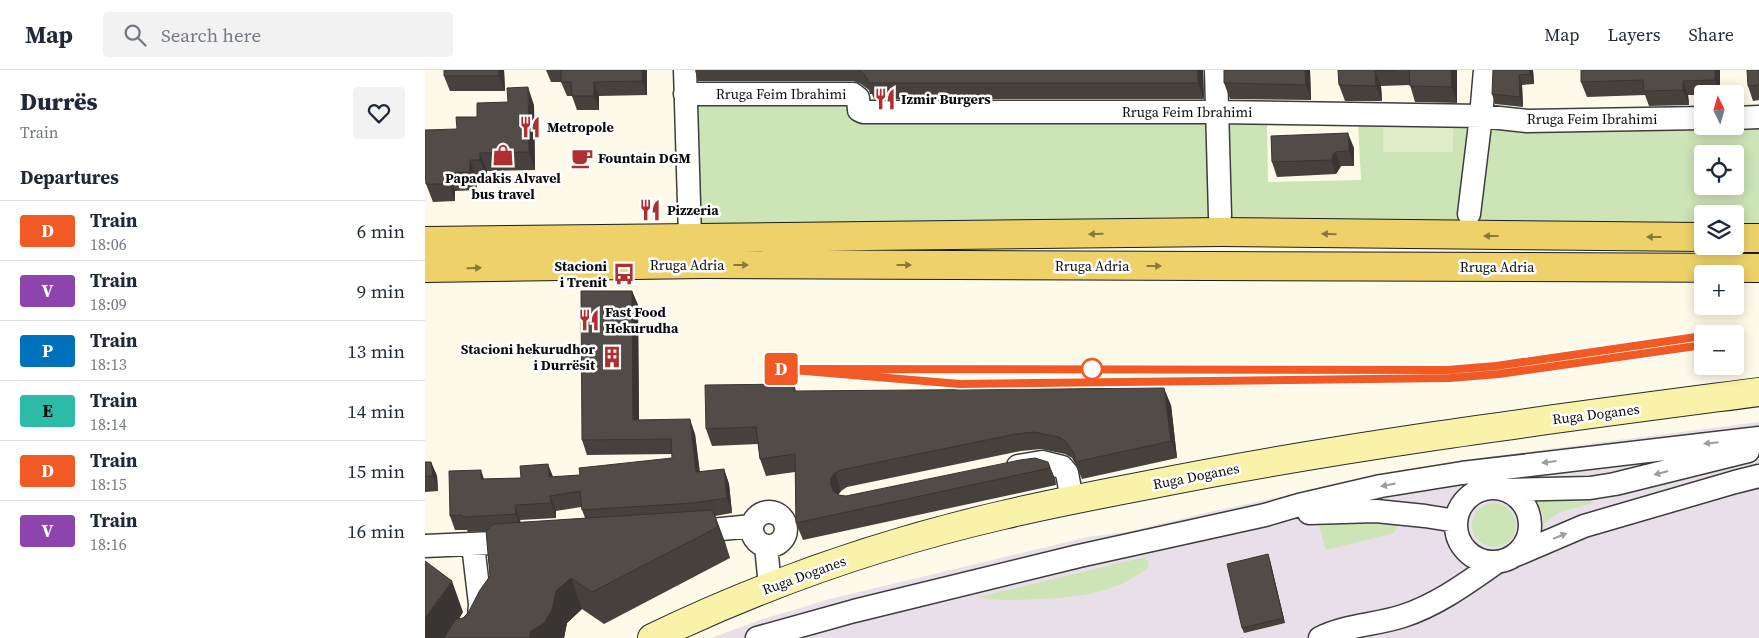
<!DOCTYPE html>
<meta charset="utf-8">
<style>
body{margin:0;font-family:"Source Serif 4",serif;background:#f2f2f3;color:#1f2937;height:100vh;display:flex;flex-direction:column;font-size:19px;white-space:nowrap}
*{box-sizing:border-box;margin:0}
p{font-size:16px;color:#747a83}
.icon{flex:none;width:28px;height:28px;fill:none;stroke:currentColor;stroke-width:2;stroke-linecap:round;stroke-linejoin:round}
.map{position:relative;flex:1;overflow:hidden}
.drawer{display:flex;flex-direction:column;background:#fff;width:425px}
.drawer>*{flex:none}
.badge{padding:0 10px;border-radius:4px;font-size:18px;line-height:32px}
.needle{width:32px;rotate:355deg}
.tools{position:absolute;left:1269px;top:15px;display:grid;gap:10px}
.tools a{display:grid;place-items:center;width:50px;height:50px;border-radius:5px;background:#fff;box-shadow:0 2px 12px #0003;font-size:25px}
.map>.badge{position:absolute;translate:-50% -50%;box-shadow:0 0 0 2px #fff}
h2{padding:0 20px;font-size:19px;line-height:45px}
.round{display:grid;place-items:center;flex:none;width:52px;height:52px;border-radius:5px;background:#f2f2f3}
.overview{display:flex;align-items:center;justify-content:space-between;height:85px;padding:0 20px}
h1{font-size:24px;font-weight:800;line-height:38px}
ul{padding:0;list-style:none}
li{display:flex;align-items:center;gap:15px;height:60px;padding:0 20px;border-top:1px solid #e0e1e3}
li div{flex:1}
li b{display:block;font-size:19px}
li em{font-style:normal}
li .badge{min-width:55px;font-weight:700;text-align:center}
header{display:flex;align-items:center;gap:30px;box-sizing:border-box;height:70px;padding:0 25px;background:#fff;border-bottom:1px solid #e0e1e3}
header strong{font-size:24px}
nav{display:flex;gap:28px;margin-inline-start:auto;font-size:18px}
.search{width:350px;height:45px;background:#f2f2f3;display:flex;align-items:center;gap:12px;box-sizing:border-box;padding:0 18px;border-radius:5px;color:#747a83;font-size:19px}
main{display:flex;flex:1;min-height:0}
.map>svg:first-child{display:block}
.industrial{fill:#e8dfe9}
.green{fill:#cde4b6;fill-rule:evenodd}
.pitch{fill:#deecc7}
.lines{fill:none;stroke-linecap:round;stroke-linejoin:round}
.street-casing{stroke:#3d3d3d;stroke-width:25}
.secondary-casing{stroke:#2c2c2c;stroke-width:30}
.primary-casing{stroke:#1b1b1b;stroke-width:30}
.street{stroke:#fff;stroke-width:22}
.secondary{stroke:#f9f3a9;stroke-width:28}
.primary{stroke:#eed269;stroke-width:28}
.wall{fill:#47413e;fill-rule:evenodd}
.shaded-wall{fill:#393532}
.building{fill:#524c48;stroke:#393532}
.oneway{fill:#87783e}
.oneway2{fill:#9d9d9d}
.line-casing{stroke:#fff;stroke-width:11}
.line{stroke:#f15a24;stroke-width:8}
.stop-dot{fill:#fff;stroke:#f15a24;stroke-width:2.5}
.labels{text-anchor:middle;stroke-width:5;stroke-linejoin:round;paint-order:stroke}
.street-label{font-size:14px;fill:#0a0a0a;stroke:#fff}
.poi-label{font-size:14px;font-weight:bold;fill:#0a0a0a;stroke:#fff;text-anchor:start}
</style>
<header>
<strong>Map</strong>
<div class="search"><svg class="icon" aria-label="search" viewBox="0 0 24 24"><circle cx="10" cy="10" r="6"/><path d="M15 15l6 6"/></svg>Search here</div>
<nav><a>Map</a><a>Layers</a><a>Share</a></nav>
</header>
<main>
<section class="drawer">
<div class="overview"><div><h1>Durrës</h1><p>Train</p></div><a class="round"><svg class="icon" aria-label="heart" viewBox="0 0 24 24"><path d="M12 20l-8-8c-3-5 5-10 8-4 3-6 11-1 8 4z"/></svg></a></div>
<h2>Departures</h2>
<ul>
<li><span class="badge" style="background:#f15a24;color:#fff">D</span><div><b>Train</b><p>18:06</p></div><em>6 min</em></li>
<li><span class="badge" style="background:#8e44ad;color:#fff">V</span><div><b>Train</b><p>18:09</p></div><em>9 min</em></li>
<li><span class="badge" style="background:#0072bc;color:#fff">P</span><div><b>Train</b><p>18:13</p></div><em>13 min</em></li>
<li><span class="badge" style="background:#2dbaa7;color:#111">E</span><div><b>Train</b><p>18:14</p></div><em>14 min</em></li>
<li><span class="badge" style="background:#f15a24;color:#fff">D</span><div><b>Train</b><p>18:15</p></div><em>15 min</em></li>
<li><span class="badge" style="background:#8e44ad;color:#fff">V</span><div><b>Train</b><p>18:16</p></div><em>16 min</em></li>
</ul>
</section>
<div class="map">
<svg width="1334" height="568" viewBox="0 0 1334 568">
<rect width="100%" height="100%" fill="#fdfae9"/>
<path class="industrial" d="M1334,352v216h-1048l52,-19 67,-20 258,-62 39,-5 78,-19 172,-37 88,-16z"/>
<path class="green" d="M269,32h156l417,20 1,60 93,-2 -3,-57 344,3 57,-1v109h-24v-20h-32l-1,19 -1004,-3zM1278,84h32v32h-32z
M1110,429l43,3 13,-1 2,2 -33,9 -17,12v-10z
M1047 455a22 22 0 1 1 44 0a22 22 0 1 1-44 0Z
M893,452h76l3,5 -3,6 -68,17z
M716,488h4l4,3 -1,6 -3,3c-33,24 -68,27 -107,29 -20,1 -39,2 -59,-2z"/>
<path class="pitch" d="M1028,48v34h-70v-33z"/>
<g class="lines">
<g class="street-casing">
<path id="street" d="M260,0l5,167
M791,0l4,146
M260,24h168l5,4 1,12 4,2h354l264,4 46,5 176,-3
M1310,48l24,-1
M1044,144l12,-98 4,-46
M593,396l24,-4 20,5 5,6 5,27
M1031 455a37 37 0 1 1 74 0a37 37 0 1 1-74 0Z
M1080,420l85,-2 25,-4 133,-33
M327 459a17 17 0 1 1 34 0a17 17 0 1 1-34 0Z
M884,443l67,-2 49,5 31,5
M266,462l61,-6
M0,476l91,-4
M341,476l4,40
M1091,485l68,-29 151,-44 24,-6
M43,568l11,-20 1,-14 -7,-59
M332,568l97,-27 225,-55 186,-41 34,-10 82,-19 81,-13 297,-35
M895,568c25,-13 56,-13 83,-22 34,-11 64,-33 94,-54"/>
</g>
<g class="secondary-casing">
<path id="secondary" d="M227,568c112,-54 230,-95 351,-123 46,-11 93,-20 140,-29 203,-41 410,-67 616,-94"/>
</g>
<g class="primary-casing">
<path id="primary" d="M1310,168h24
M0,171l796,-9 482,5
M0,198l279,-4 1055,4"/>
</g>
<use href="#street" class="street"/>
<use href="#secondary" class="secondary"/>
<use href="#primary" class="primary"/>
</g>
<path class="wall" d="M79,0l1,21h-55l-6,-15z
M121,0h101v25l-48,1v14h-22l-5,-14h-5l-6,-14h-10z
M270,0h508l1,29h-330l-2,-5h-2l-1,-4 -8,-6 -8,-3h-155z
M885,0l1,30 -81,-1 -6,-16z
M913,0h119v33l-42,-1 -5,-17 -29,1 1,15h-37l-6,-16z
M1068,0h40l1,14 -12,1 1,22 -28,-3 -3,-10z
M1156,0h139v24h-17v1h-15l1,10 -40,1 -4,-11 -58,2 -6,-15z
M1334,0v30l-6,1 -5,-15z
M83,32l26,3 1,65 -48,1v7h-10v12l-22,1v10l-22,1 -7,-18 31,-55 20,-12z
M929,78v18h-13l-5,8 -59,3 -5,-15z
M207,221l6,14 1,115 56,14 5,38 24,-3 5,15 3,29 -17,3 15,42 -126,66 -22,-15 -15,14 -3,15h-139l38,-26 -4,7 4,-1 5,-5 22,-37 -4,-45 -18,1 -1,-2h-12l-5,-14 34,-37 69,-2 27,-2 92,-17v-4l-85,1 -5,-15zM156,437l4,11 -64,5 -1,-3 36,-2v-7z
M369,314l2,7 375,14 6,53 -95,21 -6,-14 -4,-7 -7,-4 -24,-5 -20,2 -174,36 -6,4 -3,4 8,1 202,-34 7,17 1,6 -253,55 -7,-17 -1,-51 -29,4 -6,-17 -2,-15 -46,2 -6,-17z
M0,392h6l6,14 1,15 -13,1z
M843,484l17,69 -41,10 -2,-5z"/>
<path class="shaded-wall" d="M74,0h5l1,21 -6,-15z
M217,0h5v25l-5,-14z
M773,0h5l1,29 -6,-16z
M880,0h5l1,30 -5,-15z
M1026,0h6v33l-5,-16z
M1105,0h3l1,14 -4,-10z
M1290,0h5v24l-5,-14z
M950,1l6,15 1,15 -6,-15z
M1094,5l3,10 1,22 -3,-10z
M1258,11l5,14 1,10 -6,-15z
M169,12l5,14v14l-5,-14z
M103,17l6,18 1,65 -6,-18z
M923,63l6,15v18l-5,-15z
M910,82l6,14 -5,8 -5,-14z
M55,83l7,18v7l-7,-18z
M45,90l7,18v12l-7,-18z
M23,103l7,18v10l-6,-17z
M207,221l6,14 1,130 -6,-15z
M739,318l7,17 6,53 -6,-17z
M265,349l5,15 6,53 -5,-15z
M6,392l6,14 1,15 -5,-15z
M623,392l7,17 1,6 -6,-17z
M123,394l6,15 -5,-2z
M299,399l5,15 3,29 -5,-15z
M56,400l5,15 -5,-6z
M410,403l6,18 -3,4 -1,7 -6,-17v-7z
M125,426l6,15v7l-5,-15z
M90,435l5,15 1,9 -5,-15z
M288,440l12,32 5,16 -12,-31z
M843,484l2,6 15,63 -2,-5z
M146,508l11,31 -15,14 -3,15h-34v-6l26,-41z
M27,511l11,31 -18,26h-20v-20z"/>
<path class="building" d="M19,0h55v6h-55z
M136,0h81v11l-48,1v14h-22l-1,-14h-10z
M433,0h340v13h-330v-5h-3v-3z
M799,0h81l1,15 -82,-2z
M913,0h58l-21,1 1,15 -37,-1z
M984,0h42l1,17 -42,-1z
M1068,0h37v4l-11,1 1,22 -28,-3z
M1156,0h134v10l-32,1v9l-39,1 -1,-11 -62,2z
M1322,0h12v15l-11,1z
M103,17l1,65 -49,1v7h-10v12l-22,1 1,11h-23l-1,-11v-43l32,-1 -1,-12h21v-14l31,-1 -1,-14z
M923,63l1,18 -14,1 -4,8 -59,2 -1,-26z
M156,221h51l1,129 57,-1 6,53 28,-3 3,29 -34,5 -111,7 -2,-19 -30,5 1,7 -36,2 1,9 -49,3h-5v-2l-12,1 -1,-45 32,-1v9l40,-1 -1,-12 28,-2 1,13 31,-2 -1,-7 93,-10 -1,-19 -89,1z
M369,314v7l370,-3 7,53 -96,21 -1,-9 -9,-12 -6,-4 -25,-5 -19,2 -174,36 -6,3 -4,5v7l3,7 5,3 7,1 174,-36 15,-2 13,4 2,6 -254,55 -1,-69 -35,5 -4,-32 -50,2 -1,-44z
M0,392h6l2,14 -8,1z
M288,440l5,17 -126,65 -21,-14 -15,13 -4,19 -8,13 -14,9v6h-86l12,-19 7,-1 5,-5 12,-23 10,-14 -4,-45 8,-7z
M843,484l15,64 -41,10 -15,-64z
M0,491l27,20 -27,37z"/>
<defs><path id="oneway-solid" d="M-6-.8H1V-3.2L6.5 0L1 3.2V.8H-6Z" transform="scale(1.25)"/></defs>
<g class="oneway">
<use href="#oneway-solid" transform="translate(671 164) rotate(179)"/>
<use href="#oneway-solid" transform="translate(904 164) rotate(-179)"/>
<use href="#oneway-solid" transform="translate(1066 166) rotate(-180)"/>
<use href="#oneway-solid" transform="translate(1229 167) rotate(-180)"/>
<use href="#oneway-solid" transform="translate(316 195)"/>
<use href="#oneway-solid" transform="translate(479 195)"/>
<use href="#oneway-solid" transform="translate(729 196)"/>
<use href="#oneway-solid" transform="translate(49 198) rotate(-1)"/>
</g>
<g class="oneway2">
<use href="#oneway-solid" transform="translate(1286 373) rotate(174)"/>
<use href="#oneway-solid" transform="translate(1124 392) rotate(173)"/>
<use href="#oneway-solid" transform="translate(1236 403) rotate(165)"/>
<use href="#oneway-solid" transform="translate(963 415) rotate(169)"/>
<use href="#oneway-solid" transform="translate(1135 466) rotate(-22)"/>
</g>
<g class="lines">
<g class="line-casing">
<path id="line" d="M1278,266l-207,30 -49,4 -666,-1 179,15 490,-6 49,-4 204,-29"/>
</g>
<use href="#line" class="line"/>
</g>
<defs>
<g id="restaurant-bare" transform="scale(1.725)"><path d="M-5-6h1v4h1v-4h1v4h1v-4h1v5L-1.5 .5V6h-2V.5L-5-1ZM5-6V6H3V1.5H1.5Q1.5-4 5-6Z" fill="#af2e30" stroke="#fff" stroke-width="2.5" paint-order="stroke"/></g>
<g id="shop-bare" transform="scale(1.725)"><path d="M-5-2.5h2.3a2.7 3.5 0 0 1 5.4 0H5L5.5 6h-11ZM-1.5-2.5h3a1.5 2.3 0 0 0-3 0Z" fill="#af2e30" stroke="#fff" stroke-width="2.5" paint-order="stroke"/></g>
<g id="cafe-bare" transform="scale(1.725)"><path d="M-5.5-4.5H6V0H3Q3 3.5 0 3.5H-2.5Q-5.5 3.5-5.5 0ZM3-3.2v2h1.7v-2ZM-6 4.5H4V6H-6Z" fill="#af2e30" stroke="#fff" stroke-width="2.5" paint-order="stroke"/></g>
<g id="bus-bare" transform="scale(1.725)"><path d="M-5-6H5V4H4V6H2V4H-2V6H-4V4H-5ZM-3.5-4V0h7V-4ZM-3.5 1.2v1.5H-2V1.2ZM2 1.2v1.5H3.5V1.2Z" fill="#af2e30" stroke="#fff" stroke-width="2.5" paint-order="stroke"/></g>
<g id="building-bare" transform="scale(1.725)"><path d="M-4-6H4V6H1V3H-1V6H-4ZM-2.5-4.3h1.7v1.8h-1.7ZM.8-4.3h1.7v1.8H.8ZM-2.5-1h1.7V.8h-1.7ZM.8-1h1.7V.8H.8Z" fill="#af2e30" stroke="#fff" stroke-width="2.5" paint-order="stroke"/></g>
</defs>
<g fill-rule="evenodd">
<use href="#restaurant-bare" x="460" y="29"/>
<use href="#restaurant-bare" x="105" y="57"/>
<use href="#shop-bare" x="78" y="85"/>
<use href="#cafe-bare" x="157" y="88"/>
<use href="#restaurant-bare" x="225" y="140"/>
<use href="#bus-bare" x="199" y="204"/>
<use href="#restaurant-bare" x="164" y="250"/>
<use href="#building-bare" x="187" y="287"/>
</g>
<circle class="stop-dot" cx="667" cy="299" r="10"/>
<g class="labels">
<g class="street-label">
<text x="356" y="29">Rruga Feim Ibrahimi</text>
<text x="762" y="47">Rruga Feim Ibrahimi</text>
<text x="1167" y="54">Rruga Feim Ibrahimi</text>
<text x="262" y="200">Rruga Adria</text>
<text x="667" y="201">Rruga Adria</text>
<text x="1072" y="202">Rruga Adria</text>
<text transform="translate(1171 344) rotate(-7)" y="5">Ruga Doganes</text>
<text transform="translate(771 406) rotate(-11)" y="5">Ruga Doganes</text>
<text transform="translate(379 505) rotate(-20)" y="5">Ruga Doganes</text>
</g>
<g class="poi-label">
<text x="476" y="34">Izmir Burgers</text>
<text x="122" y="62">Metropole</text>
<text x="173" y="93">Fountain DGM</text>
<text x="78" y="113" text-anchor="middle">Papadakis Alvavel<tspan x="78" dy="16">bus travel</tspan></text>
<text x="242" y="145">Pizzeria</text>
<text x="182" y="201" text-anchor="end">Stacioni<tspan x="182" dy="16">i Trenit</tspan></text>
<text x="180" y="247">Fast Food<tspan x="180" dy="16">Hekurudha</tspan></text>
<text x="170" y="284" text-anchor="end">Stacioni hekurudhor<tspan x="170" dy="16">i Durrësit</tspan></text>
</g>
</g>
</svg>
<div class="tools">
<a><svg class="needle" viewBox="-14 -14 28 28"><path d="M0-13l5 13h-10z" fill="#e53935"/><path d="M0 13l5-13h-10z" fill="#747a83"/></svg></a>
<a><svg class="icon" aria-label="locate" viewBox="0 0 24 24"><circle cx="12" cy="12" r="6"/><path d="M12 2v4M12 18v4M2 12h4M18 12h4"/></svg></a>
<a><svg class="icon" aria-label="layers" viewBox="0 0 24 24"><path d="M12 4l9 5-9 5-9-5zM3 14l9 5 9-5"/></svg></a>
<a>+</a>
<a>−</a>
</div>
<b class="badge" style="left:356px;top:299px;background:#f15a24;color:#fff">D</b>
</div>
</main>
